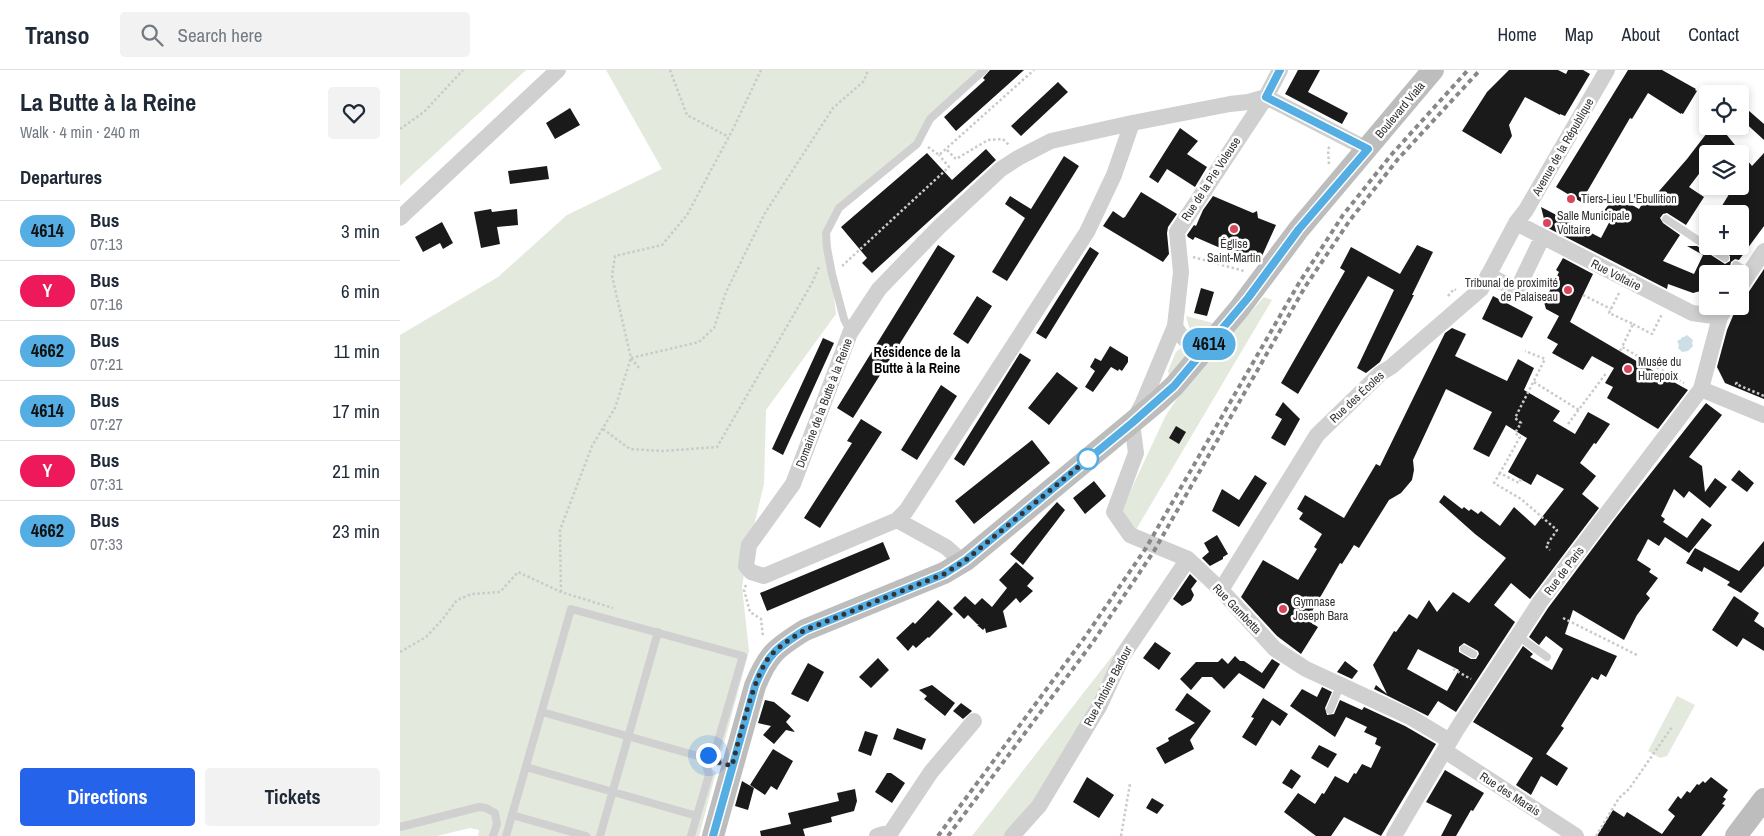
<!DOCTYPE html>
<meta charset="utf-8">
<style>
body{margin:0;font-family:"Archivo Narrow",sans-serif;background:#f2f2f3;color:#1f2937;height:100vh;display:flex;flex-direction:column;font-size:19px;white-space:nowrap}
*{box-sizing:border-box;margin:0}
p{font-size:16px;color:#747a83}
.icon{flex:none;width:28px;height:28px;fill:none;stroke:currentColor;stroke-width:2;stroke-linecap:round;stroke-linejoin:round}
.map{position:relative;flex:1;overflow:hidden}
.panel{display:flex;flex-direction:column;background:#fff;width:400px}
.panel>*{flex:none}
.badge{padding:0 10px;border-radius:16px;font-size:18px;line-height:32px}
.controls{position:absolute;left:1299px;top:15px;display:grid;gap:10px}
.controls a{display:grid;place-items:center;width:50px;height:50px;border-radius:5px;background:#fff;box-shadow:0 2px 8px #0003;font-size:25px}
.you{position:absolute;width:25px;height:25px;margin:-12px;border:4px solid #fff;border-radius:50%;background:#1a73e8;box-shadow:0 0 0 8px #1a73e833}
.map>.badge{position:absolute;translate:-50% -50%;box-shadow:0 0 0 2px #fff}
h2{padding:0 20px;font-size:19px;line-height:45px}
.round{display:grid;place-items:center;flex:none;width:52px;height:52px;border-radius:5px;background:#f2f2f3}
.summary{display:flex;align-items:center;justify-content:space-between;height:85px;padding:0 20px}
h1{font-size:24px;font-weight:800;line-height:38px}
.button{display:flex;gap:10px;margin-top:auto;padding:10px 20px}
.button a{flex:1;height:58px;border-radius:5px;background:#2563eb;color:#fff;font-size:20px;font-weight:800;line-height:58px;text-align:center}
.button a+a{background:#f2f2f3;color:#1f2937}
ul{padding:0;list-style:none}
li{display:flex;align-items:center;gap:15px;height:60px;padding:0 20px;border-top:1px solid #e0e1e3}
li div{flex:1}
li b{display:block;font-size:19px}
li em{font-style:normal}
li .badge{min-width:55px;font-weight:700;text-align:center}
header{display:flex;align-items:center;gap:30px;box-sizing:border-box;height:70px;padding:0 25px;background:#fff;border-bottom:1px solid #e0e1e3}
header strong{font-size:24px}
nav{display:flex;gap:28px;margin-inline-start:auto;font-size:18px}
.search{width:350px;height:45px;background:#f2f2f3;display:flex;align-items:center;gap:12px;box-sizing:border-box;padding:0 18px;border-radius:5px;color:#747a83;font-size:19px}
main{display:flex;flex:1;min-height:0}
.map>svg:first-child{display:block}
.green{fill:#e3e9dd}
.water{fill:#ccdfe7}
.building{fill:#1a1a1a;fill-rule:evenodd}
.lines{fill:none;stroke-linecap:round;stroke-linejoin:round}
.path{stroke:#cacaca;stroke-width:2.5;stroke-dasharray:2.5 2.5;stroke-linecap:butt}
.lane{stroke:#d0d0d0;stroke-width:8}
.street{stroke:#d0d0d0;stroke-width:16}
.secondary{stroke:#bdbdbd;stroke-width:22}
.rail{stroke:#888;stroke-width:4;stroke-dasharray:5 4;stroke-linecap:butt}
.line-casing{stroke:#fff;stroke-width:11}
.line{stroke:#54aee3;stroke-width:8}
.walk{stroke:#333;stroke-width:5;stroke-dasharray:0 9}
.poi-dot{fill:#d84759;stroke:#fff;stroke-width:2}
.stop-dot{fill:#fff;stroke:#54aee3;stroke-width:2.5}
.labels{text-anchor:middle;stroke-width:5;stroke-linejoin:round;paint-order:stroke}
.street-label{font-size:12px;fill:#333;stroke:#fff}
.poi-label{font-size:12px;fill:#333;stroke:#fff;text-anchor:start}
.neighbourhood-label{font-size:14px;font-weight:bold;fill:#000;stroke:#fff}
</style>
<header>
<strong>Transo</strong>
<div class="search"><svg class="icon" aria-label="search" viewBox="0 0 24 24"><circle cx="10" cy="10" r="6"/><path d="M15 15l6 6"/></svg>Search here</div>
<nav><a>Home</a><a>Map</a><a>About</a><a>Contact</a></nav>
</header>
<main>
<section class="panel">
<div class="summary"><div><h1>La Butte à la Reine</h1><p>Walk · 4 min · 240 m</p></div><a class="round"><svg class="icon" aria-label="heart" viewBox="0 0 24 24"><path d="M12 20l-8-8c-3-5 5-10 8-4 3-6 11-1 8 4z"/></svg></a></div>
<h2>Departures</h2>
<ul>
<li><span class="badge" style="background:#54aee3;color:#111">4614</span><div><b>Bus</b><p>07:13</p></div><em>3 min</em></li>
<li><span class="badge" style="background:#ed195a;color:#fff">Y</span><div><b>Bus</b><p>07:16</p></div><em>6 min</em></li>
<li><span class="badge" style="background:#54aee3;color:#111">4662</span><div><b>Bus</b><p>07:21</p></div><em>11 min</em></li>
<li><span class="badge" style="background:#54aee3;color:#111">4614</span><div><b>Bus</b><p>07:27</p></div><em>17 min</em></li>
<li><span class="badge" style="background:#ed195a;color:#fff">Y</span><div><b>Bus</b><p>07:31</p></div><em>21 min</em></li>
<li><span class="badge" style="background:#54aee3;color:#111">4662</span><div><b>Bus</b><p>07:33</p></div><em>23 min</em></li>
</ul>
<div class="button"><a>Directions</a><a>Tickets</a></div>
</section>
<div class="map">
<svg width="1364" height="766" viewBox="0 0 1364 766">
<rect width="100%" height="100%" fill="#fff"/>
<path class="green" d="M0,0h126l-126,116z
M206,0h374l-50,49 -13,25 -78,64 -13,25 10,81 -70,96 -2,74 -17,71 -5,32 7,64 -27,100 -6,2 -3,5 -1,11 4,3 -17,64h-221l1,-6 -9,-2 -33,8h-37v-501l98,-58 69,-62 95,-46z
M864,227l8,3 -138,233 -12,-24 43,-92 11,-17 56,-67z
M786,246l27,7 -7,8 -12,1 -5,-5z
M781,278l4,1 2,5 -18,21 -1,-4 8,-19z
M713,585h6l-85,150 -29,31h-33z
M1277,626l18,9 -28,51 -7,2 -12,-7z"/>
<path class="water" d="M1287,265l6,5 -1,3 1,3 -5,5 -6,1 -4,-4 1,-3 -2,-4 4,-2 1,-2h2z"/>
<path class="building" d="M590,0h34l-68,61 -12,-14 41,-37 -2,-2z
M898,0h22l-12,22 40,21 -6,11 -57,-30z
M1109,0h49l8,4 2,-4h15l7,4 -25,42 -5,-2v1l-35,-18 -16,28 3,11 -11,18 -39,-23 25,-39z
M1228,0h34l34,19 -1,1 2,1 -14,23 -2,-1v1l-33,-21 -16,26 -2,-1 -49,84 -25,-15z
M658,12l10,10 -47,44 -10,-10z
M1340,33l24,21v16l-24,-22z
M170,38l10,17 -25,14 -9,-16z
M780,58l18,13 -11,13 20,13 -12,20 -28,-18 -9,14 -9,-6z
M1310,59l7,5 5,-5 30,37 12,-13v73l-25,34 -4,-1 -4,3 -1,4 3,4 -3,4h-22v15l-15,4 -25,-9 -1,5 -121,-62 -5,-20 60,31 11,-21 -9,-5 10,-13 7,4 2,-4 17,10 9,-14 5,3 34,-39zM1308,84h32v32h-6l-17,28h23v32h-23l13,10v5l-5,3 -28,-18h-10l16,9 -9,19 -31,-13 17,-26 -17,-12 -3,-5 3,-4 4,-1 19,12 18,-28 -15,-10 19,-25z
M586,79l10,11 -124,113 -10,-10 5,-5 -26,-31 86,-74 25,27z
M664,86l15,10 -72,115 -15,-9 33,-54 -20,-14 5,-8 21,13z
M147,96l2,13 -39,5 -2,-13z
M741,122l36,22 -9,13 -1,6 2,21 -6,8 -60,-36 10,-15 10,7 2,-1z
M813,126l40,17 4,-2 1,7 18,7 -14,31 -5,8 -62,-27 -2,3 -5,-3 -1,-2 7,-10 2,1 7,-16z
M91,139l1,3 25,-3 1,16 -21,2 3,17 -19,4 -7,-36z
M42,152l11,21 -10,6 -3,-6 -17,9 -8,-15z
M538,175l17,11 -102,162 -16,-10z
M1017,175l16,7 -21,43h2l-34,67 -14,11 -9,-5 37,-78 -26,-14 -70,118 -17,-11 64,-112 -5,-3 11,-21 49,27z
M690,177l9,6 -53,86 -10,-6z
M1163,188l30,16 -23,48 75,44 43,24 -30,39 -51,-31 6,-11 -8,-4 9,-15 -22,-12 -9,14 -31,-17 6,-9 -11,-6 12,-22 -13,-7 -2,-7 15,-30 -3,-2z
M1364,199v130l-39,-16 -8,-16 10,-37 10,-24h3v-6l2,-4 6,-3z
M801,218l13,4 -7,24 -13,-3z
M577,226l15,10 -24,38 -15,-10z
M1093,226l40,21 -11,21 -40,-19z
M1052,258l14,6 -11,22 52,25 11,-22 16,9 -10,22 36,21 -7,10 22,13 13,-22 22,12 -14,20 -2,-1 -14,20 16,13 -14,18 17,14 -69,91 -19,-16 -17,22 21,17 -59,90 -18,-11 -10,15 -54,-27 2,-4 11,9 -14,-29 21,-34 2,1 13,-18 8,5 12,-19 8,12 16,-20 16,11 37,-45 -31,-24 -36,-32 5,-7 18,14 2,-2 5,4 2,-2 7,5 3,-3 19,15 14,-19 21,19 29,-37 -27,-15 -6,11 -23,-13 19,-34 -21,-13 -17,32 -16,-8 19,-37 -46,-23 -33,71 1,10 -2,10 -11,13 -12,7 -30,48 -5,-3 -12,19 -2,-1 -33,57 11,7 -17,27 -24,-18 -36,-39 22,-37 35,20 19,-31 -3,-2 8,-13 -23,-15 4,-6 -6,-4 8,-14 39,23 32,-54 4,2 65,-133zM1064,573l14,8 1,3 -3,5h-5l-12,-7v-5zM1018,579l41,21 -12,21 -40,-22z
M423,268l11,5 -51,112 -11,-6z
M710,276l18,11v5l-6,9 -3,-2 -1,2 -7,-4 -18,25 -8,-5 10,-16 -5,-4 5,-9 6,3z
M620,283l11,7 -67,106 -10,-7z
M657,302l21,16 -29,37 -21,-17z
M541,315l16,11 -40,64 -16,-10z
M883,332l17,17 -15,27 -14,-8 11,-19 -7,-4z
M1306,333l16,12 -33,42 13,9 3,26 10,-14 12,9 -17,21 -21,-17 -5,7 -10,-9 -13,27 4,3 -2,3 24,16 15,-20 10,7 -23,28 -24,-16 -6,9 -11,-7 -11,21 14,9 -2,3 9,6 -12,16 4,4 -13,17 -13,25 -51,-30 -8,24 52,22 -11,21 -5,-3 -3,6 -6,-3 -31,49 3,2 -18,26 22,14 -11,18 -16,-10 -10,19 -15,-10 17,-27 -60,-36 50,-76 10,8 -3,3 22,13 11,-21 -17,-13 -7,9 -10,-8 19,-29 66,-88z
M461,349l21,13 -62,96 -16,-10 48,-75 -5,-2z
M776,356l10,6 -7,12 -10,-6z
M632,370l18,23 -76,61 -19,-23z
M1339,400l15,13 -7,9 -16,-12z
M855,405l12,8 -28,44 -27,-16 10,-22 17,11z
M694,411l12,15 -21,18 -12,-16z
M657,432l8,8 -42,55 -13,-11z
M817,465l11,19 -5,3v2l-13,7 -8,-8 7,-6 -5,-9z
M1364,471v25l-23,27 -14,-8 3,-3 -26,-15 -2,5 -16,-9 9,-15 44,23z
M483,472l7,17 -123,52 -7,-18z
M616,492l18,16 -7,8 6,5 -13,12 -4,-5 -13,13 4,16 -21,6 -1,-5 -2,2 -6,-5 2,-1h-2l-9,-9 -4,4 -11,-11 12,-12 10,9 7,-7 10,9 15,-19 -8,-8z
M790,504l7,7 -6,8 3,6 -3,6 -9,5 -9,-7z
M1334,526l25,17 -5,8 10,7v23l-21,-13 -6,9 -25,-17z
M538,530l15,14 -24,24 -1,-1 -12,11 -3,-3 -5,6 -12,-13 17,-16 2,2z
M755,572l16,11 -12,17 -16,-12z
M835,586l5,5h4l18,12 10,-14 8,5 -16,25 -25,-16 -15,16 -12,-12h-10l-11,13 -11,-11 16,-17h22l4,-4 6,6z
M478,588l11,12 -18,18 -12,-11z
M945,591l13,10 -6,8 -15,-7z
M408,593l16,9 -16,30 -17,-8z
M532,615l23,18 -10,13 -21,-17 3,-3 -8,-6z
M922,617l10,5 -7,16 2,7 7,-1 6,-14 22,10 2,-3 41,19 31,18 -55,92 -37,-19 -13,19h-15l-32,-24 14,-19 17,11 7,-11 2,1 11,-18 13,7 6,-10 2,1 6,-10 9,4 10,-21 -6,-3 2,-6 -13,-6 3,-5 -21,-10 -11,20 -45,-31 12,-17 15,8z
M787,623l24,18 -21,29 4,9 -29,15 -9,-16 13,-7 -1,-3 27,-15 -20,-13z
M863,628l25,16 -8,12 -8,-6 -16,26 -14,-9 12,-19 -3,-1z
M365,630l9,2 17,14 -5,6 9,10 -9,-2 -12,14 -11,-9 8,-9 -13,-3z
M561,633l11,8 -9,8 -10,-8z
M497,658l29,11 -4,11 -29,-11z
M465,661l13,4 -7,21 -13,-5z
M919,675l18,9 -9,14 -17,-10z
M373,679l20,12 -16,29 -6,-4 -6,9 -15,-10z
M891,699l10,7 -9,13 -10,-6z
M1045,700l39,23 -11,18 -2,-1 -15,26h-15l11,-21 -26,-13z
M487,703h4l14,10 -13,20 -17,-11z
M687,707l27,18 -15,23 -26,-16z
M1311,707l17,13 -5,7 3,2 -4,5 3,1 -24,31h-104l16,-26 11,7 3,-5 35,22 13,-18 -7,-6 10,-14 3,3 6,-8 3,2 7,-9 2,1 4,-4 2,2z
M342,711l12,7 -6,22 -13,-4z
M455,719l2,12 -3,10 -23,6 1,5 -29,7 2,7h-44l-1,-5 31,-7 -3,-11 51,-12 -2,-8z
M752,728l12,7 -7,9 -11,-6z"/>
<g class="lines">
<path class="path" d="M270,0l17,45 42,22
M0,59l24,-17 39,-42
M528,77l11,8 95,-85
M547,80l9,9 32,-19 15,-1 7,7
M929,94l-1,-14 2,-5
M793,187l51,14
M442,196l107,-99 -10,-12
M1219,223l-10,20 24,11 -11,23
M1183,225l28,14
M1048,226l6,-7 2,1
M1233,254l19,10 10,-20
M1220,281l2,-4 62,36
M231,288l68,-16 15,-14 12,-36 39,-79 68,-105 31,-27 4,-11
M239,298l-8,-10 -19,-82 3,-20 47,-11 25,-30 46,-86 28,-59
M1134,312l45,28
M1337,312l-1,2 28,12
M1168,354l39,-52
M203,359l27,20 33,2 54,-4 95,-164 7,-16
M1100,403l-6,10 27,16 36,31 -11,16 4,4
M1121,409l-2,4 -19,-10 20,-36 -5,-4 6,-10 -6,-5 30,-59 -20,-8
M346,515l-2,5 6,22 11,7 2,18
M161,522l-1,-62 32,-84 23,-38 16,-50
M1163,548l74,37
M0,582l26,-15 16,-17 15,-20 15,-6 28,-2 18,-20 43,20 52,16
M1053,599l18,10
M721,766l9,-52
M1196,766l23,-38 10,-9 43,-62"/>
<path class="lane" d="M1266,149l59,39
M1336,195l14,8
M450,261l-6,-12 -12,-45 -5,-26 -1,-15 13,-25 78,-64 13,-25 54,-49
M1118,566l29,21
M1064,579l9,5
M930,640l10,-24
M142,642l188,53
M126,697l171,49
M112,745l74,21
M0,757l79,-20 7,1 9,5 2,11 -4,12
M106,766l65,-227 172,47 -27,92 -8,7 -2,4v6l3,10 -18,61
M200,766l58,-204"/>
<path class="street" d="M880,0l-14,27 -89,135 4,40 -6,54 -33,79 -10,18 4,30 -22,59 16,23 58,24 33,31 54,59 31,20 104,48 40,24
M866,27l101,52
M0,148l158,-148
M1116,153l176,90 28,4
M1088,205l29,15 25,-52
M1340,217l24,-36
M775,256c9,17 15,17 32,20
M1301,319l63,26
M497,450l9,-9 181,-279 27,-57 18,-52
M566,490l-10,-4 -10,-9 -49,-27 -133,56 -13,-4 -5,-6 3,-21 44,-61 57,-151 29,-44 60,-62 62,-58 17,-11 33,-17 81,-18 98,-19 18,-2 18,-5
M821,520l96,-155 64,-62 10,-6 90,-78 35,-66 10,-13 81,-140
M1045,681l131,85
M477,766l14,-4 40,-60 43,-51
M612,766l27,-30 61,-101 23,-50 65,-96
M994,766l63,-107 83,-127 161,-213 19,-72 7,-11"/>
<path class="secondary" d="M313,766l42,-150c13,-32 21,-38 50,-56l139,-57 22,-13 192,-159 16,-15 65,-77 60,-80 134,-159
M1336,766l28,-37"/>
<path class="rail" d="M538,766l147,-199 61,-89 153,-265 44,-68 49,-61 76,-84
M548,766l145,-194 61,-91 151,-264 45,-67 48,-61 82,-89"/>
</g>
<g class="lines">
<g class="line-casing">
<path id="line" d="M313,766l42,-150c13,-32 21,-38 50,-56l139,-56 22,-14 166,-137 42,-37 74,-88 51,-69 69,-80 -102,-52 14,-27"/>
</g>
<use href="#line" class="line"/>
<path class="walk" d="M308,685l-2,4 26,7c7,-26 22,-93 39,-111 10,-10 22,-18 34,-25l139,-56 22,-14 123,-102 -1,1"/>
</g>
<g class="poi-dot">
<circle cx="1171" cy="129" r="5"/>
<circle cx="1147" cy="153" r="5"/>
<circle cx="834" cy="159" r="5"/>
<circle cx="1168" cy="220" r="5"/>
<circle cx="1228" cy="299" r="5"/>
<circle cx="883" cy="539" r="5"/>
</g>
<circle class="stop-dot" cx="688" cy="389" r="10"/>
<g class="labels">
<g class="street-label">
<text transform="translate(1000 40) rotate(-50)" y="4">Boulevard Viala</text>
<text transform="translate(1163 77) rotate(-60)" y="4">Avenue de la République</text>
<text transform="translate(811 109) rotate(-57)" y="4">Rue de la Pie Voleuse</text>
<text transform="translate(1216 205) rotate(27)" y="4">Rue Voltaire</text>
<text transform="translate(957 327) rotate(-43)" y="4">Rue des Écoles</text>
<text transform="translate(424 333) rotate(-69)" y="4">Domaine de la Butte à la Reine</text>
<text transform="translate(1164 501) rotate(-53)" y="4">Rue de Paris</text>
<text transform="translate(837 539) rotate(46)" y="4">Rue Gambetta</text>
<text transform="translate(708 616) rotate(-62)" y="4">Rue Antoine Badour</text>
<text transform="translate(1110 724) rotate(33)" y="4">Rue des Marais</text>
</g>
<g class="poi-label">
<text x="1181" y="133">Tiers-Lieu L'Ebullition</text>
<text x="1157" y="150">Salle Municipale<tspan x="1157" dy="14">Voltaire</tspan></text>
<text x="834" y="178" text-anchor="middle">Église<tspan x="834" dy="14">Saint-Martin</tspan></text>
<text x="1158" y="217" text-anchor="end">Tribunal de proximité<tspan x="1158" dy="14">de Palaiseau</tspan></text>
<text x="1238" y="296">Musée du<tspan x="1238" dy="14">Hurepoix</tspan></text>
<text x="893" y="536">Gymnase<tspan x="893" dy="14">Joseph Bara</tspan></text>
</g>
<g class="neighbourhood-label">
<text x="517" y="287">Résidence de la<tspan x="517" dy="16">Butte à la Reine</tspan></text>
</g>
</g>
</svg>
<div class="controls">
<a><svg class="icon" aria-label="locate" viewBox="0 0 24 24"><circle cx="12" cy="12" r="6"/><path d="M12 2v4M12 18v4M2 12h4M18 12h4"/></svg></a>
<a><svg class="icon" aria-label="layers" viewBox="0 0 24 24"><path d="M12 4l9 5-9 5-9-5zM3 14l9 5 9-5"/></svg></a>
<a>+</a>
<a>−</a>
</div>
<div class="you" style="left:308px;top:685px"></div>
<b class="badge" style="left:809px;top:274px;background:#54aee3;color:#111">4614</b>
</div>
</main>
